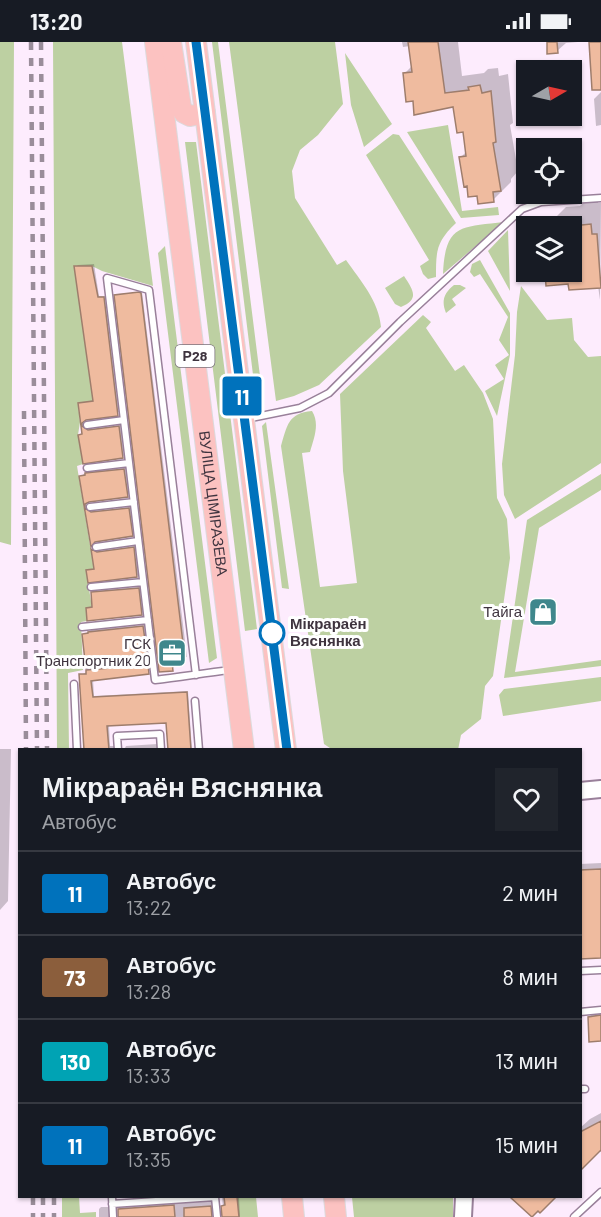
<!DOCTYPE html>
<html lang="ru">
<meta charset="utf-8">
<style>
body{margin:0;font-family:Barlow,sans-serif;background:#20242c;color:#f1f3f6;height:100vh;display:flex;flex-direction:column;font-size:22px;white-space:nowrap}
*{box-sizing:border-box;margin:0}
p{font-size:20px;color:#9ea1a6}
.icon{flex:none;width:33px;height:33px;fill:none;stroke:currentColor;stroke-width:2;stroke-linecap:round;stroke-linejoin:round}
.map{position:relative;flex:1;overflow:hidden}
.panel{position:absolute;left:18px;top:706px;width:564px;height:450px;display:flex;flex-direction:column;background:#171b24;border-radius:0px;box-shadow:0 2px 4px #0004}
.panel>*{flex:none}
.badge{padding:0 12px;border-radius:4px;font-size:21px;line-height:39px}
.needle{width:39px;rotate:81deg}
.fabs{position:absolute;left:516px;top:18px;display:grid;gap:12px}
.fabs a{display:grid;place-items:center;width:66px;height:66px;border-radius:0px;background:#171b24;box-shadow:0 2px 4px #0004;font-size:30px}
.map>.badge{position:absolute;translate:-50% -50%;box-shadow:0 0 0 3px #fff}
.round{display:grid;place-items:center;flex:none;width:63px;height:63px;border-radius:0px;background:#20242c}
.headline{display:flex;align-items:center;justify-content:space-between;height:102px;padding:0 24px}
h1{font-size:28px;font-weight:700;line-height:45px}
ul{padding:0;list-style:none}
li{display:flex;align-items:center;gap:18px;height:84px;padding:0 24px;border-top:2px solid #363941}
li div{flex:1}
li b{display:block;font-size:22px}
li em{font-style:normal}
li .badge{min-width:66px;font-weight:700;text-align:center}
.status{display:flex;justify-content:space-between;align-items:center;height:42px;padding:0 30px;background:#171b24;direction:ltr}
.status svg{height:16px;fill:currentColor}
.map>svg:first-child{display:block}
.green{fill:#bdd0a2}
.shadow{fill:#0003}
.building{fill:#efbb9f;stroke:#9e7d6c;stroke-width:1.5}
.lines{fill:none;stroke-linecap:round;stroke-linejoin:round}
.lane-casing{stroke:#99809a;stroke-width:9}
.secondary-casing{stroke:#99809a;stroke-width:20}
.primary-casing{stroke:#dcdadc;stroke-width:22}
.lane{stroke:#fff;stroke-width:6}
.secondary{stroke:#fff;stroke-width:16}
.primary{stroke:#fcc2c1;stroke-width:20}
.rail{stroke:#9a8d9a;stroke-width:4.5;stroke-dasharray:8 8;stroke-linecap:butt}
.line-casing{stroke:#fff;stroke-width:14}
.line{stroke:#0072bc;stroke-width:9}
.stop-dot{fill:#fff;stroke:#0072bc;stroke-width:3}
.labels{text-anchor:middle;stroke-width:6;stroke-linejoin:round;paint-order:stroke}
.shield{fill:#fff;stroke:#797179;stroke-width:1.5}
.shield-label{font-size:14px;font-weight:bold;fill:#3f343f}
.street-label{font-size:15px;fill:#3f343f;stroke:#fff}
.poi-label{font-size:15px;fill:#3f343f;stroke:#fff;text-anchor:end}
.stop-label{font-size:15px;font-weight:bold;fill:#3f343f;stroke:#fff;text-anchor:start}
</style>
<div class="status"><b>13:20</b><svg viewBox="0 0 49 12"><path d="M0 12V9h3v3zM5 12V6h3v6zM10 12V3h3v9zM15 12V0h3v12zM26 1h20v11H26zM47 4h2v5h-2z"/></svg></div>
<div class="map">
<svg width="601" height="1175" viewBox="0 0 601 1175">
<rect width="100%" height="100%" fill="#fdecfd"/>
<path class="green" d="M0,0h14l-3,503 -11,-3z
M53,0h69l31,244 -51,-15 -10,-5 -17,1 18,134 -15,3 2,18 -2,13 5,29 -6,2 17,103 -8,2 6,36 -6,1 1,13 -6,1 2,48 -15,3 1,77h-12z
M212,0h6l45,358 -4,-3 -4,-6z
M229,0h106l8,62 -25,31 -18,15 -8,21 3,27 42,67 9,-5c14,20 33,41 35,67l-62,58 -25,11 -18,5z
M345,11l47,71 -28,23 -13,-42z
M448,83l14,86 36,-4 1,8 -38,3 -54,-86z
M393,92l6,1 57,88c-20,19 -20,28 -20,54l-8,2 -5,-5 -3,-8 9,-6 -63,-105z
M185,100h11l61,487 -12,2z
M504,180l-61,52c2,-50 18,-47 61,-52z
M508,188l2,61 -22,-40z
M165,204l52,412 -8,5 -51,-410z
M480,218l30,53v42l-13,61 -12,-25 19,-12 -9,-14 14,-10 -10,-15 9,-23 -28,-43 -6,3 -4,-5 2,-8z
M404,234c9,14 16,23 -3,31l-6,-3 -10,-16z
M454,243h6l6,3 -14,11 4,6 -10,8c-5,-12 -2,-20 8,-28z
M521,244l26,34 25,-2 2,22 14,17 13,-1v107l-86,56 -11,-24 -2,-31 13,-109 2,-43z
M423,273l8,7 -5,6 29,43 9,-6 19,28 10,26 4,79 10,21 3,39 -17,118 -8,10 -4,33 -20,16 -3,15h-125l-9,-6 -43,-298c6,-20 7,-33 31,-35 8,13 2,27 -2,41l-8,1 18,134 37,-4 -14,-112 -3,-77z
M266,380l23,167 -7,-1 -20,-162z
M601,432v16l-62,38 -24,144 86,-12v6l-97,12 23,-158z
M601,635v24l-98,15 -4,-21 5,-6z
M62,1155h17l1,16 16,-1v5h-34z
M237,1155h19l2,20h-19z
M352,1155h101v20h-99z"/>
<path class="shadow" d="M402,0h56l4,34 22,-3 4,-4 10,-1 1,8 9,-2 5,49 -3,2 8,46 -7,8v3l-18,18 -15,-6 -17,-37 6,-6 -3,-21 -10,-25 -40,-6 -10,-25 8,-8 -2,-20 -7,1z
M548,0h30l-12,1 -9,8z
M601,50v33l-5,1 -2,-27z
M598,155v6h3l-1,97 -2,-14 -29,-4 -21,2 -1,-12h25v-46h-25l19,-19 14,-1 8,-8z
M94,222l5,32h6l14,116 -35,8 -1,4 7,5 31,-4 3,30 -1,2 -43,-22 3,-2 -4,-29 15,-4 -18,-133 2,-2z
M142,250l45,365 -14,3 1,7 -2,2 -56,-373 2,-2z
M126,426l3,26 -2,2 -40,6 -1,4 7,5 38,-4 3,26 -2,2 -37,5 -3,4 -12,-67 8,-6z
M135,504l4,28 -2,2 -49,-5 7,-3 -1,-20 5,3z
M140,545l3,25 -2,2 -54,-6 7,-2 -1,-13 1,-2z
M145,583l3,26 -2,2 -62,-18 7,-5z
M149,621l1,7 -2,2 -55,7 1,17 94,-5 4,59h-25l2,-7 -1,-22 -59,4 1,21h4l2,4h-31l-4,-75 6,-3 2,-4z
M157,702l1,6h-34l2,-4z
M0,707h11l-3,152 -8,9z
M601,821v94l-21,1v-94z
M597,968h4v30l-12,-23z
M601,1071v39h-3l-18,18v-42l10,-9z
M222,1155h17l1,20h-16z
M212,1159l3,16h-96v-8l3,-2z
M101,1165h8l1,10h-11v-8z"/>
<path class="building" d="M408,0h30l7,51 24,-3 -1,-3 12,-2 2,8 9,-2 5,51 -3,1 8,48 -8,1 1,10 -16,2 -1,-8 -9,1 -1,-11 -3,1 -5,-30 7,-1 -3,-24 -6,1 -4,-26 -39,8 -1,-14 -7,1 -3,-29 9,-1z
M547,0h10l1,11 -11,1z
M589,0h12v48h-9z
M591,182l1,10h5l4,54 -32,2 -1,-6 -22,2 -1,-14h27v-46z
M74,224h18l6,31h6l14,119 -32,4 -4,3v3l6,4 31,-4 4,32 -40,6 -5,-29 4,-1 -4,-31 15,-2z
M139,250l2,1 44,367 -13,2 1,9 -14,1 -45,-377z
M124,427l4,28 -39,5 -4,2v4l6,4 38,-4 4,28 -38,6 -4,5 -12,-71 6,-1v-2z
M134,505l3,30 -49,6 -2,-13 8,-1 -3,-20 6,3z
M139,546l3,27 -55,6 -1,-13 6,-1 -1,-15z
M143,584l4,28 -62,7 -3,-27 6,-1v-1z
M148,623l1,9 -58,7 2,16 94,-5 4,58h-23l-2,-27 -59,3 2,24h-25l-5,-76h7v-4z
M601,827v89l-21,1v-89z
M601,973v26l-12,1 -1,-25z
M601,1079v29l-21,21v-39z
M224,1155h13l2,20h-17l-1,-11 4,-1z
M510,1155h46l-16,16 -2,-2 -6,6z
M174,1163l1,12h-57v-8z
M211,1164l1,11h-28v-9z"/>
<g class="lines">
<g class="lane-casing">
<path id="lane" d="M246,377l54,-11 29,-15 71,-71 122,-113 19,-7 60,-4
M87,383l37,-5
M87,426l42,-5
M90,465l44,-5
M96,505l42,-6
M91,545l52,-5
M82,585l66,-7
M88,623l64,-6
M196,633l-47,-385 -42,-12 48,402c25,-3 50,-7 75,-10
M74,642l3,66
M195,659l4,49
M118,708l-1,-14 43,-2 1,16
M580,929l21,-1
M580,970l21,-2
M580,1047h5
M112,1155l1,20
M215,1155l2,20
M112,1162l103,-7
M574,1175l27,-25"/>
</g>
<g class="secondary-casing">
<path id="secondary" d="M580,749l21,-2
M463,1175l1,-20"/>
</g>
<g class="primary-casing">
<g id="primary">
<path id="s1" d="M155,0l89,708"/>
<path d="M171,0l10,65 3,6 6,3 15,-3"/>
<path d="M196,0l90,708"/>
<path d="M292,1155l2,20"/>
<path d="M334,1155l2,20"/>
</g>
</g>
<use href="#lane" class="lane"/>
<use href="#secondary" class="secondary"/>
<use href="#primary" class="primary"/>
<path class="rail" d="M31,0l6,708
M41,0l6,708
M24,369l2,339
M33,1155v20
M43,1155v20
M54,1155v20"/>
</g>
<g class="lines">
<g class="line-casing">
<path id="line" d="M196,0l91,708"/>
</g>
<use href="#line" class="line"/>
</g>
<defs>
<g id="shop-square" transform="scale(1.5)"><rect x="-9" y="-9" width="18" height="18" rx="4" fill="#3f878c" stroke="#fff"/><path d="M-5-2.5h2.3a2.7 3.5 0 0 1 5.4 0H5L5.5 6h-11ZM-1.5-2.5h3a1.5 2.3 0 0 0-3 0Z" fill="#fff"/></g>
<g id="office-square" transform="scale(1.5)"><rect x="-9" y="-9" width="18" height="18" rx="4" fill="#3f878c" stroke="#fff"/><path d="M-6-3h4V-5.5h4V-3h4V5H-6ZM-1-4.5V-3h2v-1.5ZM-6 0V1H6V0Z" fill="#fff"/></g>
</defs>
<g fill-rule="evenodd">
<use href="#shop-square" x="543" y="570"/>
<use href="#office-square" x="172" y="611"/>
</g>
<circle class="stop-dot" cx="272" cy="591" r="12"/>
<g class="labels">
<rect class="shield" x="175.5" y="303" width="39" height="22" rx="4.5"/>
<g class="shield-label">
<text x="195" y="319">Р28</text>
</g>
<g class="street-label">
<text dy="5" stroke="none"><textPath href="#s1" startOffset="465">ВУЛІЦА ЦІМІРАЗЕВА</textPath></text>
</g>
<g class="poi-label">
<text x="522" y="575">Тайга</text>
<text x="151" y="607">ГСК<tspan x="151" dy="17">Транспортник 20</tspan></text>
</g>
<g class="stop-label">
<text x="290" y="587">Мікрараён<tspan x="290" dy="17">Вяснянка</tspan></text>
</g>
</g>
</svg>
<div class="fabs">
<a><svg class="needle" viewBox="-14 -14 28 28"><path d="M0-13l5 13h-10z" fill="#e53935"/><path d="M0 13l5-13h-10z" fill="#9ea1a6"/></svg></a>
<a><svg class="icon" aria-label="locate" viewBox="0 0 24 24"><circle cx="12" cy="12" r="6"/><path d="M12 2v4M12 18v4M2 12h4M18 12h4"/></svg></a>
<a><svg class="icon" aria-label="layers" viewBox="0 0 24 24"><path d="M12 4l9 5-9 5-9-5zM3 14l9 5 9-5"/></svg></a>
</div>
<b class="badge" style="left:242px;top:354px;background:#0072bc;color:#fff">11</b>
<section class="panel">
<div class="headline"><div><h1>Мікрараён Вяснянка</h1><p>Автобус</p></div><a class="round"><svg class="icon" aria-label="heart" viewBox="0 0 24 24"><path d="M12 20l-8-8c-3-5 5-10 8-4 3-6 11-1 8 4z"/></svg></a></div>
<ul>
<li><span class="badge" style="background:#0072bc;color:#fff">11</span><div><b>Автобус</b><p>13:22</p></div><em>2 мин</em></li>
<li><span class="badge" style="background:#8b5e3c;color:#fff">73</span><div><b>Автобус</b><p>13:28</p></div><em>8 мин</em></li>
<li><span class="badge" style="background:#00a3b4;color:#fff">130</span><div><b>Автобус</b><p>13:33</p></div><em>13 мин</em></li>
<li><span class="badge" style="background:#0072bc;color:#fff">11</span><div><b>Автобус</b><p>13:35</p></div><em>15 мин</em></li>
</ul>
</section>
</div>
